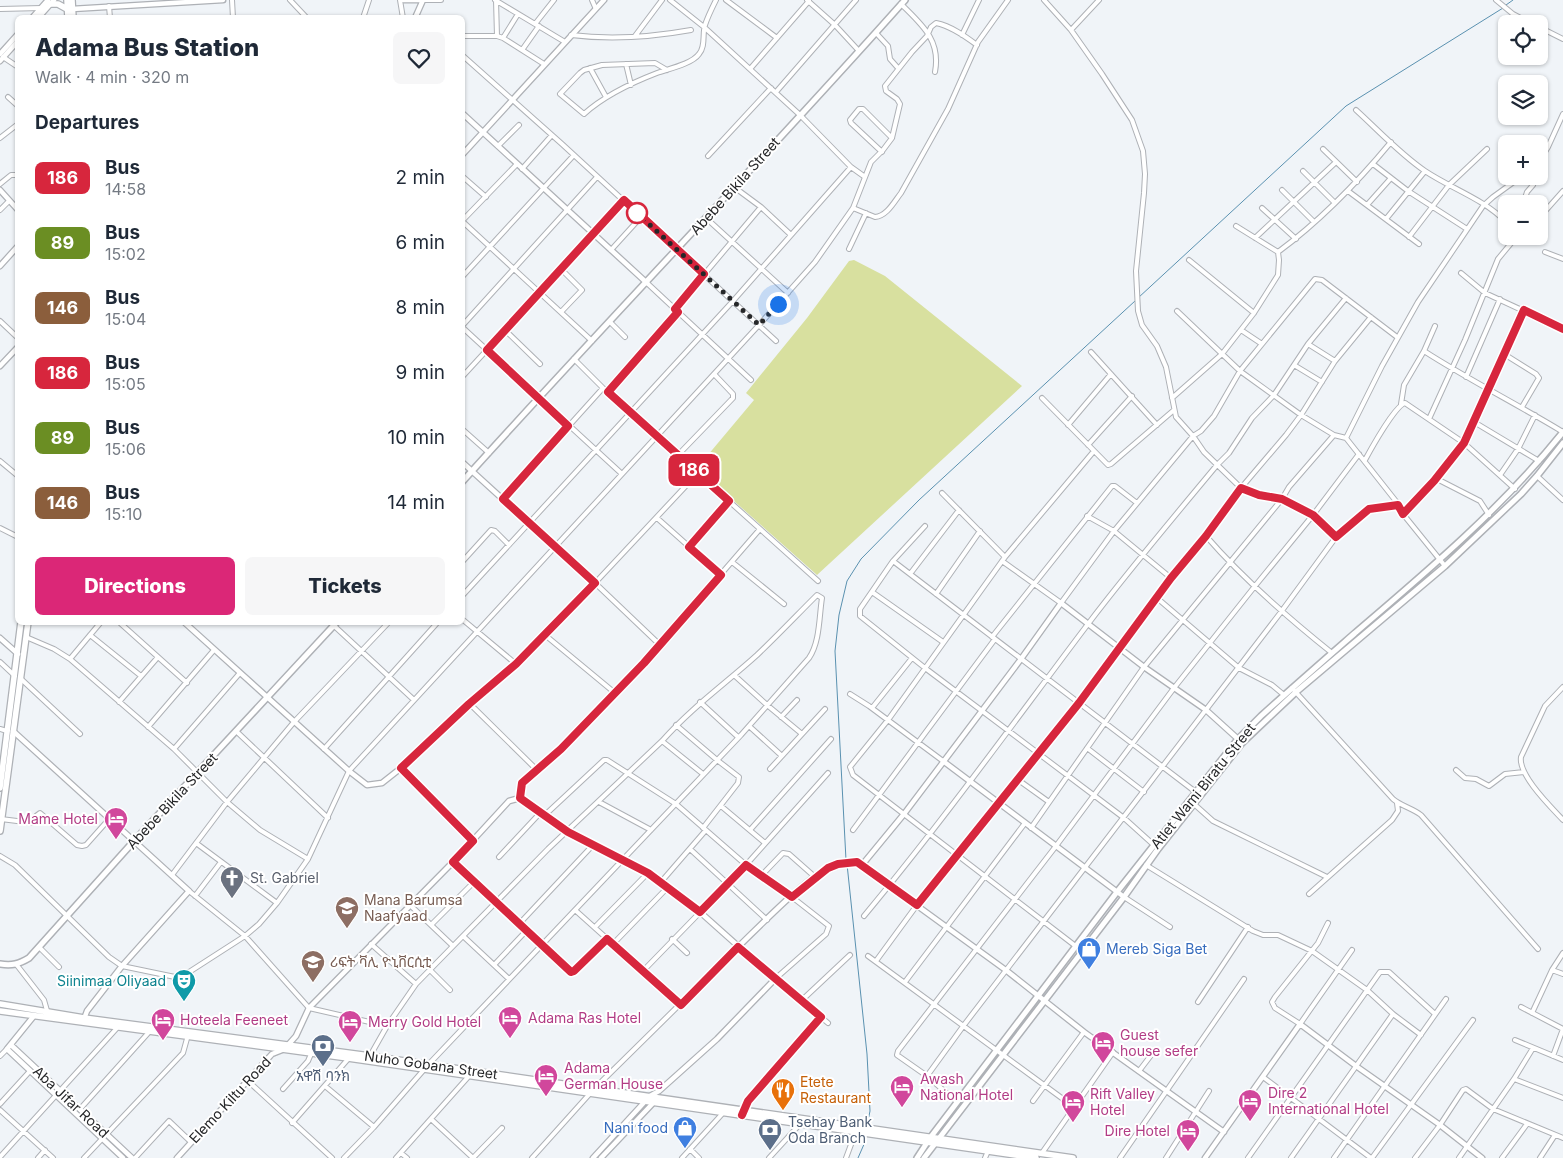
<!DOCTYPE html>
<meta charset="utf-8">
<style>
body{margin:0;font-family:Inter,"Noto Sans Ethiopic",sans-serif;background:#f6f6f7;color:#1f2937;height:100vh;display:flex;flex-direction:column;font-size:19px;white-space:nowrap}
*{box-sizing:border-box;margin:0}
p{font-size:16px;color:#747a83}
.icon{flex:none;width:28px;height:28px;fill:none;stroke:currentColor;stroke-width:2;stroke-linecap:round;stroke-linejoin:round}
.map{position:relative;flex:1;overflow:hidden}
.side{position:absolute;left:15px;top:15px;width:450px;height:610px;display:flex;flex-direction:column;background:#fff;border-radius:8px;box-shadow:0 1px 4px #0004}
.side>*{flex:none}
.badge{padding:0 10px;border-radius:8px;font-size:18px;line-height:32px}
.fabs{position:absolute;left:1498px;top:15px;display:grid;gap:10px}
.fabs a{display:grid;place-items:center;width:50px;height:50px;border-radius:8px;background:#fff;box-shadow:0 1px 4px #0004;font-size:25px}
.you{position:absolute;width:25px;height:25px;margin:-12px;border:4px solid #fff;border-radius:50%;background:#1a73e8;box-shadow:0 0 0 8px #1a73e833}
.map>.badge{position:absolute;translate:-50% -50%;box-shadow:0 0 0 2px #fff}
h2{padding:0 20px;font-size:19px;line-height:45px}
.round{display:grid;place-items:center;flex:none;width:52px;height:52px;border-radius:8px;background:#f6f6f7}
.head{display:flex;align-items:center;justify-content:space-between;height:85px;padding:0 20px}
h1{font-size:24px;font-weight:800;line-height:38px}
.action{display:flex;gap:10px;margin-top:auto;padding:10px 20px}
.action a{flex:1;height:58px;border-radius:8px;background:#db2777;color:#fff;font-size:20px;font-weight:800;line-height:58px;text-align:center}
.action a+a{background:#f6f6f7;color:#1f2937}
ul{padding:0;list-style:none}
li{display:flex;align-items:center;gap:15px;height:65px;padding:0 20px}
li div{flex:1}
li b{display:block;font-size:19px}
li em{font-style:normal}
li .badge{min-width:55px;font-weight:700;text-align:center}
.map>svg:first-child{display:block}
.green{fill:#d8e09f}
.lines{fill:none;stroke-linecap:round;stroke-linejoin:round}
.stream{stroke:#5a91b0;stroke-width:1}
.minor-casing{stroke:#aeb1b6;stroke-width:6}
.tertiary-casing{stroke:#aeb1b6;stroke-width:7}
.secondary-casing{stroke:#aeb1b6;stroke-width:8}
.primary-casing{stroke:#aeb1b6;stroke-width:8}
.minor{stroke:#fff;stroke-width:4}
.tertiary{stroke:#fff;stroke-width:4.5}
.secondary{stroke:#fff;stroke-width:5}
.primary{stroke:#fff;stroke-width:5.5}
.line-casing{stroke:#fff;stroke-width:11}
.line{stroke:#d7263d;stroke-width:8}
.walk{stroke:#262729;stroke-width:5;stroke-dasharray:0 9}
.stop-dot{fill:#fff;stroke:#d7263d;stroke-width:2.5}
.labels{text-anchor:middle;stroke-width:4;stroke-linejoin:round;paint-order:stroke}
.street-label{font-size:14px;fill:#262729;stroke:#fff}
.hotel-label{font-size:14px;fill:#b23c85;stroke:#fff;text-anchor:start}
.worship-label{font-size:14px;fill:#5b616d;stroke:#fff;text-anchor:start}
.education-label{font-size:14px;fill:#785e54;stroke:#fff;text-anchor:start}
.shop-label{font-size:14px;fill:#366cbe;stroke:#fff;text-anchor:start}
.culture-label{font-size:14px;fill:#0d838f;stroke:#fff;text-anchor:end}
.service-label{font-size:14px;fill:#4e5e75;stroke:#fff}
.food-label{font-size:14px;fill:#c56008;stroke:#fff;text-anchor:start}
</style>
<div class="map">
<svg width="1563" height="1158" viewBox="0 0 1563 1158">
<rect width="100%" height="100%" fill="#f0f4f8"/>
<path class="green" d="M854,260l31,16 137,110 -205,189 -120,-107 57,-68 -8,-7 61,-75 42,-57z"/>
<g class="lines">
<path class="stream" d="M1506,5l7,-5
M1138,298l208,-192 157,-98
M846,860l-11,-209 4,-36 8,-34 14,-22 58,-59 216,-199
M847,864l20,190 3,57 -3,15
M858,1158l7,-16 1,-7"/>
<g class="minor-casing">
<path id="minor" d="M232,0l1,18
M290,0l17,18
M400,0l3,18
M423,0h18
M495,0l70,42
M496,0l1,36
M592,0l3,7
M670,0l34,27 96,88 51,52 14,10
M726,0l51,38
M807,0l28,25 24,26
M1044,0l27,30 31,44 30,46 11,31 2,23 -1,19 -8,78 2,40 4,14 15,21 9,21 10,50 17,19 11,16 37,36 18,7 23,4 31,16 23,22
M1496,0l17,14 19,10
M901,4c21,21 40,36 34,68
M109,6l1,12
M0,9l42,-1
M363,18l6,-18
M535,24l19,-24
M1539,27l24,12
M1071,30l28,-30
M876,33l12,13 2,13 8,9
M571,35c40,5 81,2 120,-5
M962,35l17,-35
M462,36h35l6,2 41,26
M635,36l27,-36
M503,38l15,-24
M522,50l17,-24
M462,55l100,89 214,197
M3,57l15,10
M626,64l5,21
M590,68l16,29
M750,69l59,-68
M667,70l-12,-7 -53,2 -18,5 -4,3 -20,21 24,20c21,-19 47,-31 73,-41 11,-4 35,-9 42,-19 7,-8 3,-20 6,-29 3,-9 7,-17 11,-25
M776,92l80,-92
M8,97l10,9
M1356,110c22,20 44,44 69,61 27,18 59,28 81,51
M0,138l18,-14
M498,146l21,-21
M1323,149l34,33
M882,152l-31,-29 -1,-3 9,-11h4l29,29
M708,156l63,-68
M1539,162l9,-15 15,-33
M1373,164l35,27 59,38
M522,169l30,-34
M1303,171l32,32
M462,176l24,21
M0,184l11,-9h7
M734,187l27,20 30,28
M1282,190l32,32
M1348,191l71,53
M1523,204l4,-12 6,-7
M1367,205l24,-27
M853,208l22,9c12,-1 19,-15 26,-24l47,-84 30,-67 30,-42
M1262,208l34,31
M0,210l9,-9
M706,218l82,75
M1539,218l24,-27
M1386,219l39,-48
M462,221l130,120
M462,221l55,-57
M1409,237l40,-52 38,-36
M1255,238l81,-76
M849,249l17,-36
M611,250l30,-33
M1278,252c42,-31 79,-69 113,-110
M1545,252l18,7
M1189,260l65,53
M1461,273l24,20 78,36
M462,277l112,-122
M647,283l104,97
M675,309l86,-102
M1177,311l63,60 61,44 33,20 12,3 53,67 4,9 42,52
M561,312l21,-22 -21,-21
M0,321l18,17
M610,322l15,15
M462,326l135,-149
M462,327l160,147
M505,330l35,34
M1241,330l21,14
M1308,344l27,17
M1424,351c45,29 93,53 139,81
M1091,352l66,73
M1504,354l32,20 3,4 -17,29
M574,359l29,29 215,193
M1294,365l28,17
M462,377l162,-176
M1466,377l34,-78
M608,392l70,-80
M1042,398l66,67 3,-1 63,-54
M1172,398l50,-44 32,-41 24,-38 1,-15 -1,-8 -42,-26
M1401,404l3,-19 20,-34 11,-25
M1429,419l36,-79 33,-81 19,-23
M1474,422l65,39
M1068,425l43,-51
M462,429l27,24
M1346,438l36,-72 36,-64 65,-96 10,-9 29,-21
M1088,445l44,-49
M678,455l55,-57v-4l-19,-20
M1365,460c6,-11 30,-54 40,-57l59,40 51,46
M0,461l18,15
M1500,475l18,-26 17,-34
M1537,476l26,24
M1437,479l43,22 9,14
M942,493l63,64
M503,499l100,-111
M1403,514l32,-33 29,-38 59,-133
M1087,516l27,15 57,47
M657,518l64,57
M925,526l-32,35 -33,48v7l65,52 199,150 31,28
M0,528l18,9
M1206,536c38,44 81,81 126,117
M689,547l40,-46
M893,561l304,232
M1002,561l59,42 53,-72 79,-95 8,-5 13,-15 26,-45 75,-92 7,1 75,57
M462,562l29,-32 4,1 14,14
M732,562l52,42
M910,574l49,-64
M872,592l71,50
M936,594l44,-63
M462,596l271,-295 118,-134
M1157,598l82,70 33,17 12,10
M462,619l54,45
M119,622l68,61
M330,622l84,78
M90,635l51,41
M545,635l70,58
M26,637l28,12 16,10 104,90 53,53 33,28 48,29
M992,637l120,-151h3l22,17
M660,645l-65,-62 103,-110
M70,659l31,-37
M0,662l15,14
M734,675l33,30 35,29
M20,678l60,56
M1563,687l-18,19 -24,51c-3,18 30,50 42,63
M1292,688l101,111c8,7 19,9 28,16l117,134
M850,694l19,12 74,55
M119,702l39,-45
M700,702l38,35
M469,703l67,66
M872,708l40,-50
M781,717l16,-17
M676,725l41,35 22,17 -1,6 -35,45
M749,726l33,30
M148,727l66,-77
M0,729l7,2
M236,731l92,87
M662,741l41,33
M1087,748l57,44
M174,749l65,-75
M324,749l114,-127
M401,768l72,73
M770,769l55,-60
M1456,770l9,8 11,1 13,7 16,-12 19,-2
M1017,779l32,23
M520,798l2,-15 39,-34 83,-86 116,-134
M599,802l52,28
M1194,804l19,17 114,56
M721,806l44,37
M545,815l59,-55h3l69,44 70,61 46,32 37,29 -3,8 -51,45 53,44
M1,819l32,4 3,-2v-5l4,-3 37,32 5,1 4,-1 24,-27
M1031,828l113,-161 138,-168 7,-12 45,-52
M750,830l81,-91
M853,830l142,-191
M196,843l81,60
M690,849l77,71
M0,856l15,9 94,92 13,9 53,11 11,-3 59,-38 14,-12 18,-21 31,-44 41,-88 410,-446 56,-63 38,-54 18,-46 12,-12 9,-12 8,-34 -3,-5 -11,-8 -1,-5 27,-34 15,-16 4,-9 5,-4c15,3 29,13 41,22
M499,857l42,-45
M453,862l118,110 3,-1 33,-32
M1146,865l107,66 10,4h15l34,16 55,39 26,24 28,21
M172,875l55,-73 67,-80 95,-100
M761,876l22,-23 6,1 26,23
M661,882l45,-52
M189,891l56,45 64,72 78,18
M1309,894l83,-74 6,-9 -1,-8
M195,896l26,-34
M1124,897l46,30
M410,905l43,41
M575,910l106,95
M864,916c79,-95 150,-194 224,-292 41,-54 85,-106 129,-159l12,-12 23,-35 22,-23 34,-51 38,-46
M520,923l73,-78
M1328,923l-10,20 -43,54 -3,5 3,6 25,16 52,-74
M431,925l43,-43
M595,927l52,-53
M463,936l46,43
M672,939l15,14
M371,944l45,40
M613,944l55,-57
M39,947l20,20
M1082,951l-229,-176 -3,-8 38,-47 117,-163 89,-106
M868,956l206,151
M876,961l41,-56 162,-202 92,-125 35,-42 35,-48 45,-53 15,-20 34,-54 36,-44
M16,964l28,36 4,14
M494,965l33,-35
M430,970l20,20
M1552,970l11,4
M643,971l103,-106 82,-92
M905,982l120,-159
M801,1001l49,-46
M1198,1002l50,-75
M1521,1007l42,22 -10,27
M1532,1013l20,-43 11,-17
M1515,1040l48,20
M0,1056l7,-7
M1139,1071l13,-17
M927,1076l37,-51 317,-413 55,-75 33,-28 30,-4
M1263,1077l108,81
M1514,1079l49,19
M248,1081l84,77
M325,1086l49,41
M283,1089l25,-28 3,-7
M1033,1101l51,-69
M957,1102l-30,-26 -30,-21 1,-4 158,-205 118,-158 81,-102 58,-71 46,-61
M0,1104l30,-33
M80,1109l70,-78
M0,1110l53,48
M743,1112l5,-11 73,-84
M431,1119l42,39
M292,1123l57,-65
M690,1149l9,9
M401,1153l6,5
M1042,1153l71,-101
M0,1157l117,-129
M38,1158l7,-8
M84,1158l99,-105 5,-18
M135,1158l34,-37 22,21
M344,1158l30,-31 54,-62 313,-330 68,-77c11,-16 10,-41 13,-60l-5,-3 -2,2c-19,19 -38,39 -58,58 -32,29 -65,52 -95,86l-114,108 -132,135 -29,42 -17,30
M396,1158l73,-82
M473,1158l29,-30
M532,1158l62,-69 144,-142
M682,1158l41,-45
M769,1158l32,-35
M846,1158l10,-27
M985,1158l3,-7
M1120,1158l124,-179
M1166,1158l43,-67
M1248,1158l132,-186h9l46,42
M1291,1158l102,-144
M1334,1158l112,-159
M1372,1158l101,-138
M1415,1158l25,-33 23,-35 3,-1 27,20 70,29
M1459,1158l55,-79 19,-31
M1502,1158l25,-34
M1540,1158l15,-23"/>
</g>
<g class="tertiary-casing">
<path id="tertiary" d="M403,0h20
M72,9l151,-9
M32,18l16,-18
M38,18l16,-18
M415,18l8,-18
M0,54l18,-20
M0,61l18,-20
M462,113l185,170
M462,155l142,-155
M0,190l18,20
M0,266l18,-20
M0,366l18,-19
M184,622l165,149 18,14 15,-2 19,-15 68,-65 47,-39 79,-81 -133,-121
M0,638l18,16
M13,731l176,160 -67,75 -35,45 -3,8
M943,761l181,136
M862,865l42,-51 117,-155 40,-56 83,64 62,43 32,29
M738,947c21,-20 75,-77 99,-83 7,-2 14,-1 20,-2l150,109 77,61 140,100
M33,1017l-26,32 116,109
M11,1045l121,113
M288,1045l8,-9 13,-28 144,-146 56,-61 11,-3 49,33 92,51 39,30 75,67 -58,60 -58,52 -9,5 -57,62
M177,1158l95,-104 10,-4
M601,1158l54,-57
M1205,1158l95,-134 56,42 84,59 42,33"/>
</g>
<g class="secondary-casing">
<path id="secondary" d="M462,482c146,-162 298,-319 443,-482
M0,964c12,2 19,0 29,-6l105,-117 203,-219
M917,1158l13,-20 187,-246 121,-153 23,-23c31,-28 62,-55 94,-83 74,-63 147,-125 208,-201
M924,1158l200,-261 34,-48 84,-106 54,-51 149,-126 76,-72 16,-18 26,-33"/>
</g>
<g class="primary-casing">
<path id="primary" d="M67,0l1,18
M72,0l1,18
M50,4h8l9,5
M0,788l21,-166
M0,831l28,-209
M0,1004l84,14 286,38 703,102
M0,1011l348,47 688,100"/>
</g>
<use href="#minor" class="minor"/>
<use href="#tertiary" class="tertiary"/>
<use href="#secondary" class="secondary"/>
<use href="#primary" class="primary"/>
</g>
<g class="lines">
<g class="line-casing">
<path id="line" d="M742,1115l6,-14 73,-84 -83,-70 -57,58 -74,-66 -33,32 -3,1 -118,-110 20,-21 -72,-73 68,-64 47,-40 79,-81 -92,-84 65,-73 -81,-76 137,-150 80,74 -29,35 3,3 -70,80 121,109 -40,46 32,28 -77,88 -83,86 -39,34 -2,15 48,34 80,41 52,39 46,-47 46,32 36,-29 10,-4 19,-2 60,43 162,-202 92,-125 35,-42 35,-48 18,7 23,4 31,16 23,22 33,-28 29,-4 5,9 31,-33 30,-38 60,-133 39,19"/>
</g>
<use href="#line" class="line"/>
<path class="walk" d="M637,213l122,112 19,-21"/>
</g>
<defs>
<g id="hotel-pin" transform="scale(1.25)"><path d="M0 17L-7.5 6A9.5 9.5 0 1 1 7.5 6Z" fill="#d1479c" stroke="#fff"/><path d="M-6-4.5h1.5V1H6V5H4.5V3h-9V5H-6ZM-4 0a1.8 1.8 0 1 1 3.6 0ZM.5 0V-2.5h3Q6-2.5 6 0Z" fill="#fff"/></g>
<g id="church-pin" transform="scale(1.25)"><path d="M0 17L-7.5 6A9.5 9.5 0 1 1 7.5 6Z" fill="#6b7280" stroke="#fff"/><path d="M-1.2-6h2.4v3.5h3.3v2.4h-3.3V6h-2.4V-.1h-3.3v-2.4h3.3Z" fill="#fff"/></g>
<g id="school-pin" transform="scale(1.25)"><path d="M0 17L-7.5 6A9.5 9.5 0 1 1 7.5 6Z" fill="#8d6e63" stroke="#fff"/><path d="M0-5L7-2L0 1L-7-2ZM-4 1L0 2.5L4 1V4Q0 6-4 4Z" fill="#fff"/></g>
<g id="shop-pin" transform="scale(1.25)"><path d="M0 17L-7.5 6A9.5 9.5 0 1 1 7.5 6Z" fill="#3f7fe0" stroke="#fff"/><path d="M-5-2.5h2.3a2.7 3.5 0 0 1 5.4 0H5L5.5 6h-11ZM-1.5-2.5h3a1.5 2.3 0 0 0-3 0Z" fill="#fff"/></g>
<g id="university-pin" transform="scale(1.25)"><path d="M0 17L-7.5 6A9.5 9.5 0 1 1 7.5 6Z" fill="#8d6e63" stroke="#fff"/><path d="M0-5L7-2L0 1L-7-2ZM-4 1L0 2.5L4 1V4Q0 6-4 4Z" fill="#fff"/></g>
<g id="theatre-pin" transform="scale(1.25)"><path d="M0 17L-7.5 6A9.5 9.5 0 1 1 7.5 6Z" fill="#0f9aa8" stroke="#fff"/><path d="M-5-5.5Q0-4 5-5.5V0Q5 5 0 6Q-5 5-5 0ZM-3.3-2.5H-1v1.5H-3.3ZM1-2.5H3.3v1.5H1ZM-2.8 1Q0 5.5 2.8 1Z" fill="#fff"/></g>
<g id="bank-pin" transform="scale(1.25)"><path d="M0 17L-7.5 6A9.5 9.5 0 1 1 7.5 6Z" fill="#5c6f8a" stroke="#fff"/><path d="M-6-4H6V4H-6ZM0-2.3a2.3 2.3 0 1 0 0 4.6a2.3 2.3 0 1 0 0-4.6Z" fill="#fff"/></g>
<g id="restaurant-pin" transform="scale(1.25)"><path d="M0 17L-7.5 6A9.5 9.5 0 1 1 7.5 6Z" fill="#e8710a" stroke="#fff"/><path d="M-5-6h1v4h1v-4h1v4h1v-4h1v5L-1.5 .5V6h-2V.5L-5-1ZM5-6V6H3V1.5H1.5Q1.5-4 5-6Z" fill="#fff"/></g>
</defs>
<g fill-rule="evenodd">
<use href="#hotel-pin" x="116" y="819"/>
<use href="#church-pin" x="232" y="878"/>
<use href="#school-pin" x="347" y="908"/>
<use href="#shop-pin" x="1089" y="949"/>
<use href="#university-pin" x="313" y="962"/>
<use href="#theatre-pin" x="184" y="981"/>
<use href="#hotel-pin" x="510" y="1018"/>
<use href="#hotel-pin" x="163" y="1020"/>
<use href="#hotel-pin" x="350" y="1022"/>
<use href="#hotel-pin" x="1103" y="1043"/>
<use href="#bank-pin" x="323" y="1046"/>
<use href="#hotel-pin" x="546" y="1076"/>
<use href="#hotel-pin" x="902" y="1087"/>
<use href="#restaurant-pin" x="783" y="1090"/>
<use href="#hotel-pin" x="1250" y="1101"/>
<use href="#hotel-pin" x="1073" y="1102"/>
<use href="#shop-pin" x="685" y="1128"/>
<use href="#bank-pin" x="770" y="1130"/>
<use href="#hotel-pin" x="1188" y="1131"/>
</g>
<circle class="stop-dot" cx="637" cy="213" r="10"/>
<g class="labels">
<g class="street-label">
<text transform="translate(735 186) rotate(-48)" y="5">Abebe Bikila Street</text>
<text transform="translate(1203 786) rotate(-51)" y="5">Atlet Wami Biratu Street</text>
<text transform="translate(172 801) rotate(-47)" y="5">Abebe Bikila Street</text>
<text transform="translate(431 1065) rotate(8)" y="5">Nuho Gobana Street</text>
<text transform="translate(230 1100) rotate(-47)" y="5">Elemo Kiltu Road</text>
<text transform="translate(71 1102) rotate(43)" y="5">Aba Jifar Road</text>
</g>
<g class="hotel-label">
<text x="98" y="824" text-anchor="end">Mame Hotel</text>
<text x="528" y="1023">Adama Ras Hotel</text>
<text x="180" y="1025">Hoteela Feeneet</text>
<text x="368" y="1027">Merry Gold Hotel</text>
<text x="1120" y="1040">Guest<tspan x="1120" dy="16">house sefer</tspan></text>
<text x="564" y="1073">Adama<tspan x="564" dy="16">German House</tspan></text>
<text x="920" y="1084">Awash<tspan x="920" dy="16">National Hotel</tspan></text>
<text x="1268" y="1098">Dire 2<tspan x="1268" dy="16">International Hotel</tspan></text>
<text x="1090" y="1099">Rift Valley<tspan x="1090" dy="16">Hotel</tspan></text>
<text x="1170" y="1136" text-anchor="end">Dire Hotel</text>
</g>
<g class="worship-label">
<text x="250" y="883">St. Gabriel</text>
</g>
<g class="education-label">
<text x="364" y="905">Mana Barumsa<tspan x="364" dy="16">Naafyaad</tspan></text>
<text x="330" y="967">ሪፍት ቫሊ ዮኒቨርሲቲ</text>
</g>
<g class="shop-label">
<text x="1106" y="954">Mereb Siga Bet</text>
<text x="668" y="1133" text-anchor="end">Nani food</text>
</g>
<g class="culture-label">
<text x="166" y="986">Siinimaa Oliyaad</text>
</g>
<g class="service-label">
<text x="323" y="1081">አዋሽ ባንክ</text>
<text x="788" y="1127" text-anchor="start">Tsehay Bank<tspan x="788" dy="16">Oda Branch</tspan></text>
</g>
<g class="food-label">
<text x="800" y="1087">Etete<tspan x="800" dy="16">Restaurant</tspan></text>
</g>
</g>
</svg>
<div class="fabs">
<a><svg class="icon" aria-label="locate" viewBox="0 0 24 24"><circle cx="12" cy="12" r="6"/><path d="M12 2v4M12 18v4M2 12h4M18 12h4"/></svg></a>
<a><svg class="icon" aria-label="layers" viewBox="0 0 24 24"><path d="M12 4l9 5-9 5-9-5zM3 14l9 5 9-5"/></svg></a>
<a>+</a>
<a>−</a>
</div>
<div class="you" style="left:778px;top:304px"></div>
<b class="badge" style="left:694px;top:470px;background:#d7263d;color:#fff">186</b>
<section class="side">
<div class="head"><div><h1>Adama Bus Station</h1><p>Walk · 4 min · 320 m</p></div><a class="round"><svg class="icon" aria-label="heart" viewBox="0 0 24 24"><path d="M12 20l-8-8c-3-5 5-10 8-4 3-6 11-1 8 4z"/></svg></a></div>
<h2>Departures</h2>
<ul>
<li><span class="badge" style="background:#d7263d;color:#fff">186</span><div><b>Bus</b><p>14:58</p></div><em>2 min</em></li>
<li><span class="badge" style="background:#6b8e23;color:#fff">89</span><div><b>Bus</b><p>15:02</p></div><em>6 min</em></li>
<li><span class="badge" style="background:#8b5e3c;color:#fff">146</span><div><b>Bus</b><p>15:04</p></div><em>8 min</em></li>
<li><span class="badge" style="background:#d7263d;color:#fff">186</span><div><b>Bus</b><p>15:05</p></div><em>9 min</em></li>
<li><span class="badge" style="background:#6b8e23;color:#fff">89</span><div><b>Bus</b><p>15:06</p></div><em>10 min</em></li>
<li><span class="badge" style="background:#8b5e3c;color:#fff">146</span><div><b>Bus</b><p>15:10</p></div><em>14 min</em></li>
</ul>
<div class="action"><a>Directions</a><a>Tickets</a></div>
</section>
</div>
